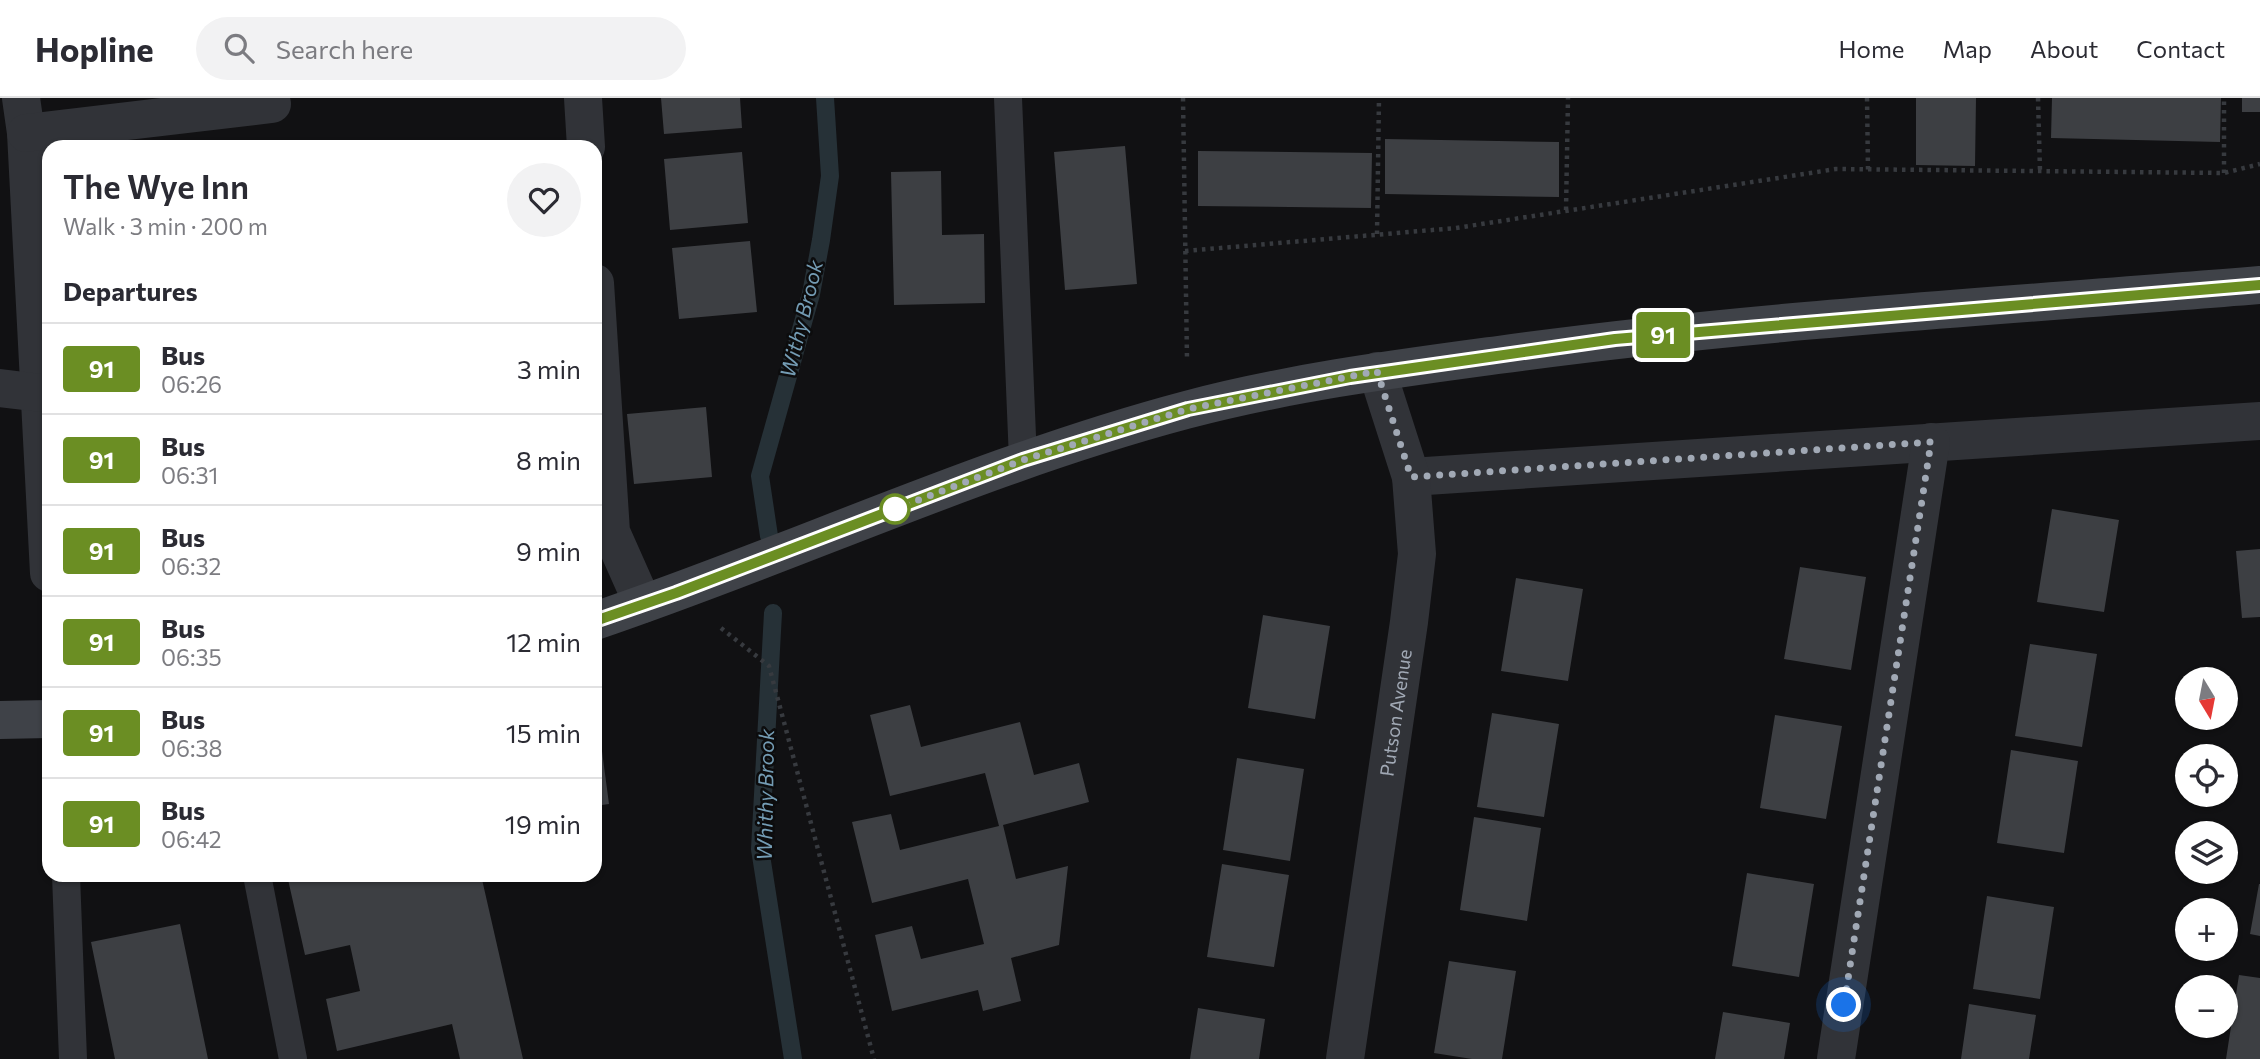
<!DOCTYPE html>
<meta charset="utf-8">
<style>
body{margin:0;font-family:Commissioner,sans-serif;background:#f2f2f3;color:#2b2b33;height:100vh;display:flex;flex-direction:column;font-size:26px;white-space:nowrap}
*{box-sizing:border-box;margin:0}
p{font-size:23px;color:#7c7c81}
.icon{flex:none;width:38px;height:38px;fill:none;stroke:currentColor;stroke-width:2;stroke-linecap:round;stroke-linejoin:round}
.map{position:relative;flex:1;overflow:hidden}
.side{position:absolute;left:42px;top:42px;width:560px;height:742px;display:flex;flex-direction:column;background:#fff;border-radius:21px;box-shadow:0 2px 5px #0004}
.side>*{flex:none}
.badge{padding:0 14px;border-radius:5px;font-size:24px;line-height:46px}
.needle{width:46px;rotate:170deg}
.controls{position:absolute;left:2175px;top:569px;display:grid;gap:14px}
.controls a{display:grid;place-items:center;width:63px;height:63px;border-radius:50%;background:#fff;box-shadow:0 2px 5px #0004;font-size:35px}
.you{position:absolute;width:35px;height:35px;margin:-18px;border:5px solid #fff;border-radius:50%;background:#1a73e8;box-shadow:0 0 0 10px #1a73e833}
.map>.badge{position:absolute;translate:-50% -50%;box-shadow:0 0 0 4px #fff}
h2{padding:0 21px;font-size:26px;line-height:63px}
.round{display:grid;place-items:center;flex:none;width:74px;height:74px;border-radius:37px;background:#f2f2f3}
.overview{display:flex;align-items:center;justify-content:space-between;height:119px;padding:0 21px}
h1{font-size:33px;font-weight:600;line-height:52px}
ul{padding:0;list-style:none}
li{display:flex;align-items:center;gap:21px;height:91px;padding:0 21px;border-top:2px solid #e1e1e2}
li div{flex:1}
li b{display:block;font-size:26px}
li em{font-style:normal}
li .badge{min-width:77px;font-weight:700;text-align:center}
header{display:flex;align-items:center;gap:42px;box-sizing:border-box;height:98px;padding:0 35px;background:#fff;border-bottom:2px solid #e1e1e2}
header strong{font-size:33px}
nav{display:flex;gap:38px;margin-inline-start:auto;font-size:24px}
.search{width:490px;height:63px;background:#f2f2f3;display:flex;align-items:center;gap:18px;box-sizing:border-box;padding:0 24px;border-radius:38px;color:#7c7c81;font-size:26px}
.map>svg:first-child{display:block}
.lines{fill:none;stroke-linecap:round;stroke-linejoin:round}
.stream{stroke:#263137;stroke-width:18}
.building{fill:#3d3f43}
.path{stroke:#373a3f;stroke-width:4.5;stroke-dasharray:3.5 5;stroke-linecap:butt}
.lane{stroke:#313338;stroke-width:28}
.street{stroke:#313338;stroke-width:38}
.secondary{stroke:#3f4248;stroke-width:38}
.line-casing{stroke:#fff;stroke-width:16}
.line{stroke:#6b8e23;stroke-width:10}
.walk{stroke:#a1a9b5;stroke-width:7;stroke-dasharray:0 12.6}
.stop-dot{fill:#fff;stroke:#6b8e23;stroke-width:3.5}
.labels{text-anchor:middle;stroke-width:5;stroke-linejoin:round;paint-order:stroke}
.street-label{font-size:19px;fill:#a1a9b5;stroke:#0c0c0d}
.water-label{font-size:21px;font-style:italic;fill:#749cb4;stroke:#0c0c0d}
</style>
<header>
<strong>Hopline</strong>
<div class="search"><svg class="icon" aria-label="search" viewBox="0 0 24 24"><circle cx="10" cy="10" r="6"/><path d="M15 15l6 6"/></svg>Search here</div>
<nav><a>Home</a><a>Map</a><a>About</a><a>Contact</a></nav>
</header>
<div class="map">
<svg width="2260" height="961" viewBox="0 0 2260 961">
<rect width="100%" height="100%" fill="#111113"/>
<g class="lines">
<path class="stream" d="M769,438l-9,-60 51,-182 10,-54 9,-64 -5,-78
M773,515l-13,236 33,210"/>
</g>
<path class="building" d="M661,0h79l2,30 -78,6z
M1916,0h60l-1,68 -59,-1z
M2052,0h169l-1,44 -169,-4z
M2242,0h18v14h-18z
M1385,41l174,3v55l-174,-3z
M1125,48l12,138 -72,6 -11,-138z
M1198,53l174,2 -1,55 -173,-2z
M742,54l6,71 -78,7 -6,-71z
M941,73l1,64 42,-1 1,69 -91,2 -3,-133z
M750,143l7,71 -78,7 -7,-71z
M706,309l6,70 -78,7 -7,-70z
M2052,411l67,11 -15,92 -67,-10z
M2260,451v68l-18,1 -6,-67z
M1800,469l66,10 -15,93 -67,-11z
M1516,480l67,11 -15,92 -67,-10z
M1263,517l67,11 -15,93 -67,-11z
M2030,546l67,10 -15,93 -67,-11z
M910,607l11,42 99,-25 14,53 45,-12 10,39 -86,23 13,54 52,-13 -9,79 -48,13 10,43 -38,10 -5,-21 -86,21 -17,-76 37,-9 9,33 63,-15 -16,-65 -96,24 -20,-81 39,-8 9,36 99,-24 -14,-53 -95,23 -20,-81z
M1492,615l67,11 -15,93 -67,-10z
M1775,617l67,11 -16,93 -66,-11z
M595,638h5l9,68 -14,2z
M2011,652l67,11 -14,92 -67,-10z
M1237,660l67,11 -14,92 -67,-11z
M1474,719l67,11 -14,93 -67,-11z
M1222,766l67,11 -15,92 -67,-10z
M1747,775l67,11 -15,93 -67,-11z
M287,777h194l42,184h-63l-8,-35 -115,27 -11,-52 34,-8 -10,-46 -45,10z
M2259,786h1v52l-10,-2z
M1987,798l67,11 -14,92 -67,-10z
M180,826l28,135h-93l-24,-117z
M1449,863l67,10 -14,88h-30l-38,-6z
M2239,877l21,3v81h-34z
M1969,906l67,11 -7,44h-68z
M1198,910l67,11 -6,40h-69z
M1723,914l67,11 -6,36h-69z"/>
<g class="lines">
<path class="path" d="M1183,0l4,261
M1867,0l1,72
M2038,0l2,73
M2224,75v-75
M1566,112l2,-112
M1377,136l2,-136
M1185,153l271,-23 380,-59 388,4 36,-9
M721,530l48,38 105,393"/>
<path class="lane" d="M1008,0l15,362
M66,777l7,184
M257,777l36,184"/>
<g class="street">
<path d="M21,0l5,35 23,440"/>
<path d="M583,0l3,49"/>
<path d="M26,35l246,-29"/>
<path d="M595,185l16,249 32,72"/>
<path d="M0,290l41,5"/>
<path d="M1411,379l849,-56"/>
<path id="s1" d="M1345,961l64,-437 8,-68 -6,-77 -34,-106"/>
<path d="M1836,961l95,-617"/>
</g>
<path class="secondary" d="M595,523c198,-67 388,-157 591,-211 101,-27 208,-41 312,-55 253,-35 508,-49 762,-70
M0,622l49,-1"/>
</g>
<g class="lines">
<g class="line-casing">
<path id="line" d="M595,523l81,-28 347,-133 165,-51 162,-32 265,-38 645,-54"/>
</g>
<use href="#line" class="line"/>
<path class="walk" d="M895,411l128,-49 165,-51 189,-38 34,106 520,-35 -87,563"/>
</g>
<circle class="stop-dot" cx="895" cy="411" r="14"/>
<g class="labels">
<g class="street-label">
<text dy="7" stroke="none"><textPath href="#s1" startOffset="350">Putson Avenue</textPath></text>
</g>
<g class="water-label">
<text transform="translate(802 221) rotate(-76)" y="7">Withy Brook</text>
<text transform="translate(766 697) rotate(-89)" y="7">Whithy Brook</text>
</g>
</g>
</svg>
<div class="controls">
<a><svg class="needle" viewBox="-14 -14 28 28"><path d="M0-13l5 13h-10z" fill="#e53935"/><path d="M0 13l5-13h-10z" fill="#7c7c81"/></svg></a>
<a><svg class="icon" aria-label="locate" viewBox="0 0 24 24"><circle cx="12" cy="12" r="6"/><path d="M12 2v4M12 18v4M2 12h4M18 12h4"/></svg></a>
<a><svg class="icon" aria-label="layers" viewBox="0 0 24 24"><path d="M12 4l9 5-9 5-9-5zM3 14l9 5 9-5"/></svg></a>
<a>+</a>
<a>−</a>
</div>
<div class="you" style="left:1844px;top:907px"></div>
<b class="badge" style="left:1663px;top:237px;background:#6b8e23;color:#fff">91</b>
<section class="side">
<div class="overview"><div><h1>The Wye Inn</h1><p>Walk · 3 min · 200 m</p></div><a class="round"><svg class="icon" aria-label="heart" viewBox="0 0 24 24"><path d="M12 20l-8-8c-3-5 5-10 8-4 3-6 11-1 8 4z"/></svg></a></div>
<h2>Departures</h2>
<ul>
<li><span class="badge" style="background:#6b8e23;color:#fff">91</span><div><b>Bus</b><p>06:26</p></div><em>3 min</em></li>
<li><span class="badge" style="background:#6b8e23;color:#fff">91</span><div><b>Bus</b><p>06:31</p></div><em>8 min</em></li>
<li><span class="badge" style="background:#6b8e23;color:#fff">91</span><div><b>Bus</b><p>06:32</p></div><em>9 min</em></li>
<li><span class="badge" style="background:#6b8e23;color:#fff">91</span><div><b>Bus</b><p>06:35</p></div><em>12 min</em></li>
<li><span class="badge" style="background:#6b8e23;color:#fff">91</span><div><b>Bus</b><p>06:38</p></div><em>15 min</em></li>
<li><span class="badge" style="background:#6b8e23;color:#fff">91</span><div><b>Bus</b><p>06:42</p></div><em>19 min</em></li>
</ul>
</section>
</div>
